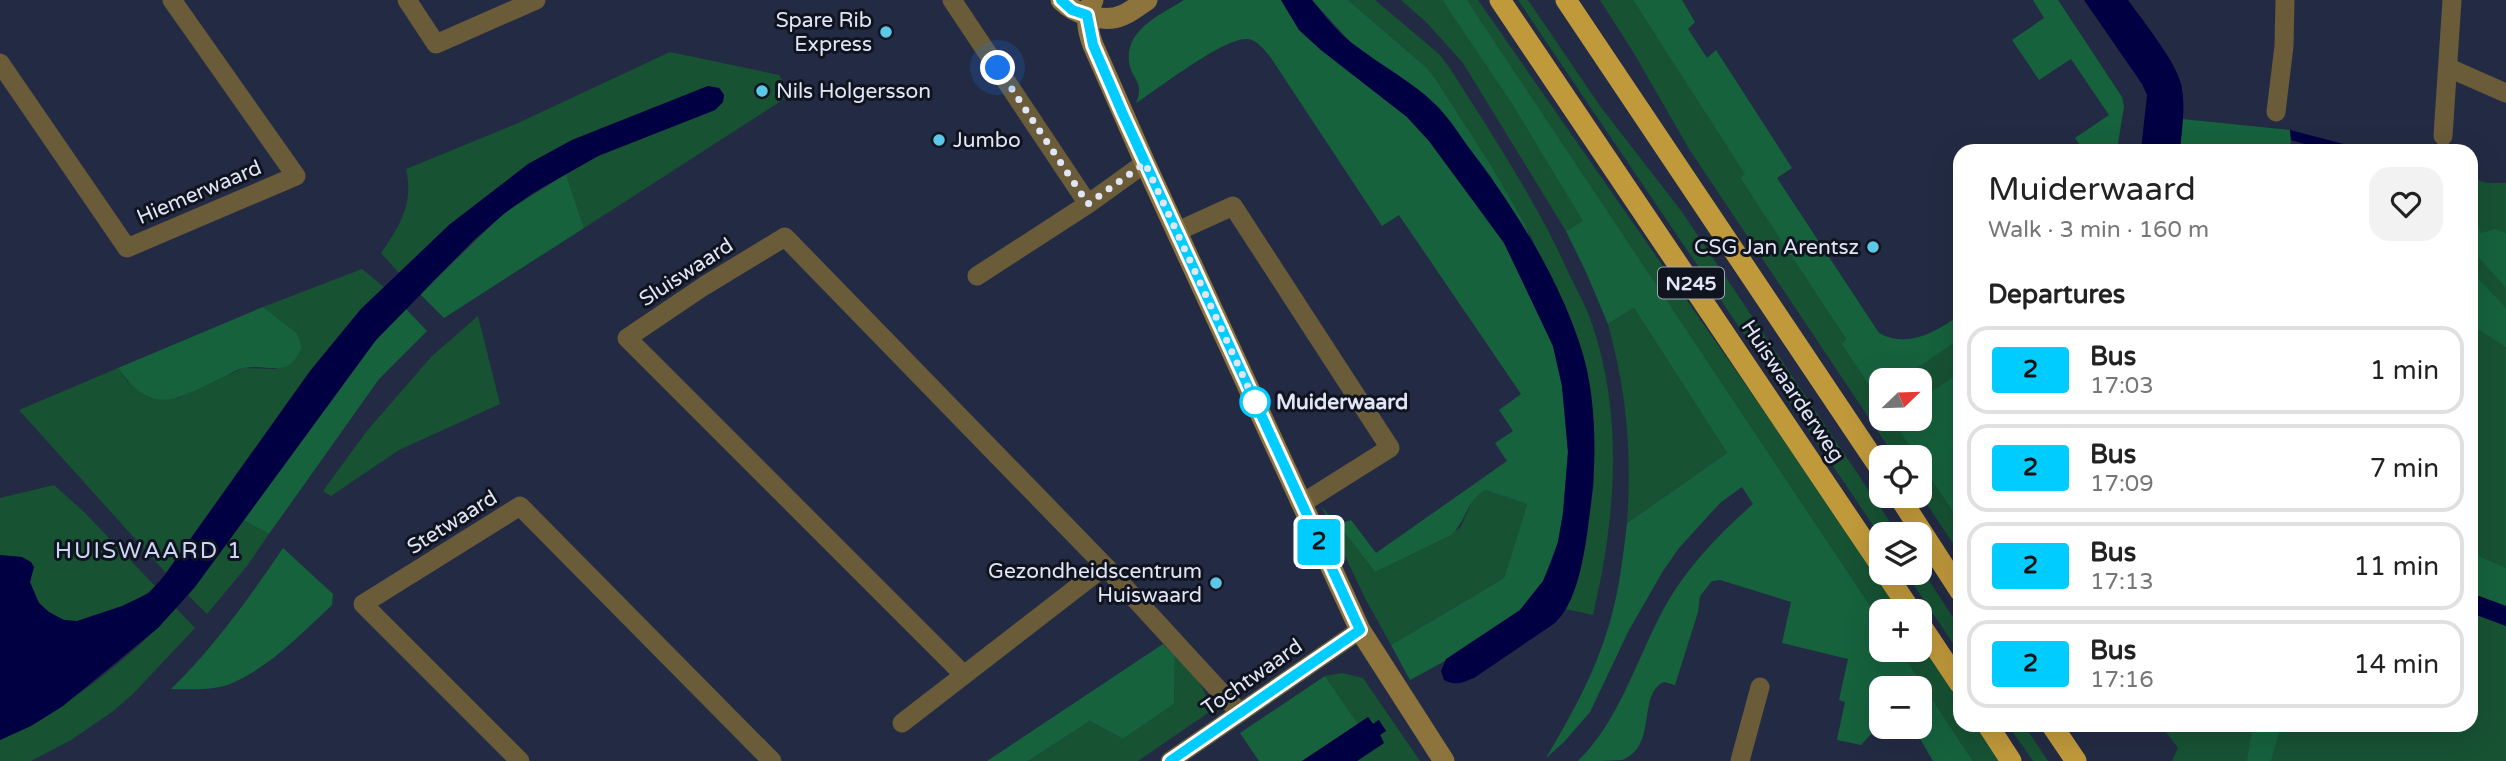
<!DOCTYPE html>
<meta charset="utf-8">
<style>
body{margin:0;font-family:"Varela Round",sans-serif;background:#f2f2f2;color:#222;height:100vh;display:flex;flex-direction:column;font-size:26px;white-space:nowrap}
*{box-sizing:border-box;margin:0}
p{font-size:23px;color:#767676}
.icon{flex:none;width:38px;height:38px;fill:none;stroke:currentColor;stroke-width:2;stroke-linecap:round;stroke-linejoin:round}
.map{position:relative;flex:1;overflow:hidden}
.sheet{position:absolute;left:1953px;top:144px;width:525px;height:588px;display:flex;flex-direction:column;background:#fff;border-radius:21px;box-shadow:0 7px 28px #0002}
.sheet>*{flex:none}
.badge{padding:0 14px;border-radius:5px;font-size:24px;line-height:46px}
.needle{width:46px;rotate:67deg}
.tools{position:absolute;left:1869px;top:368px;display:grid;gap:14px}
.tools a{display:grid;place-items:center;width:63px;height:63px;border-radius:14px;background:#fff;box-shadow:0 7px 28px #0002;font-size:35px}
.you{position:absolute;width:35px;height:35px;margin:-18px;border:5px solid #fff;border-radius:50%;background:#1a73e8;box-shadow:0 0 0 10px #1a73e833}
.map>.badge{position:absolute;translate:-50% -50%;box-shadow:0 0 0 4px #fff}
h2{padding:0 35px;font-size:26px;line-height:63px}
.round{display:grid;place-items:center;flex:none;width:74px;height:74px;border-radius:21px;background:#f2f2f2}
.head{display:flex;align-items:center;justify-content:space-between;height:119px;padding:0 35px}
h1{font-size:33px;font-weight:600;line-height:52px}
ul{padding:0;list-style:none}
li{display:flex;align-items:center;gap:21px;height:88px;margin:0 14px 10px;padding:0 21px;border:4px solid #e0e0e0;border-radius:21px}
li div{flex:1}
li b{display:block;font-size:26px}
li em{font-style:normal}
li .badge{min-width:77px;font-weight:700;text-align:center}
.map>svg:first-child{display:block}
.green{fill:#175233;fill-rule:evenodd}
.forest{fill:#16623d}
.water{fill:#000043}
.lines{fill:none;stroke-linecap:round;stroke-linejoin:round}
.street{stroke:#6a5b39;stroke-width:19}
.secondary{stroke:#8d743c;stroke-width:21}
.highway{stroke:#c0993b;stroke-width:21}
.line-casing{stroke:#fff;stroke-width:16}
.line{stroke:#0cf;stroke-width:10}
.walk{stroke:#e1e6f7;stroke-width:7;stroke-dasharray:0 12.6}
.poi-dot{fill:#5bc8e7;stroke:#10141f;stroke-width:2.5}
.stop-dot{fill:#fff;stroke:#0cf;stroke-width:3.5}
.labels{text-anchor:middle;stroke-width:6;stroke-linejoin:round;paint-order:stroke}
.shield{fill:#10141f;stroke:#a2a7b6;stroke-width:2}
.shield-label{font-size:19px;font-weight:bold;fill:#e1e6f7}
.poi-label{font-size:21px;fill:#e1e6f7;stroke:#10141f;text-anchor:end}
.street-label{font-size:21px;fill:#e1e6f7;stroke:#10141f}
.stop-label{font-size:21px;font-weight:bold;fill:#e1e6f7;stroke:#10141f;text-anchor:start}
.neighbourhood-label{font-size:23px;letter-spacing:2px;fill:#ccd7f8;stroke:#10141f}
</style>
<div class="map">
<svg width="2506" height="761" viewBox="0 0 2506 761">
<rect width="100%" height="100%" fill="#232b44"/>
<path class="green" d="M1348,0h27l64,54 10,13c44,69 89,137 122,211 8,16 17,32 22,49 31,93 22,194 0,288l-27,-6 20,-66 8,-61 -12,-130 -12,-32 -44,-94 -32,-56 -59,-92 -9,-11z
M1401,0h41l70,104 72,117 -18,10 -103,-168 -36,-40z
M1467,0h11l315,453 106,158h-18v11z
M1518,0h10l72,106 82,106 216,322h-17v3z
M1600,0h33l113,174 -6,4 106,161 21,42 93,-66v239l-40,-60v-37h-25l-206,-308 -54,-94zM1881,380h39v38h-39z
M670,52l109,23 10,17 -5,7 -200,129 -18,-54 32,-18 117,-46 8,-8 1,-7 -4,-7 -12,-2 -136,54 -44,24 -79,61 -50,48 -18,-20c19,-27 33,-50 25,-84l110,-45z
M2471,178l16,5h19v578h-334l6,-13 -17,-23 310,-1z
M362,269l22,18 -23,22 -51,62 -144,202 -147,-163 99,-42 10,14 50,16 65,-30 33,1 26,-23 -5,-13 -34,-26z
M1634,308l93,145 -100,70c5,-72 0,-129 -19,-199z
M478,316l22,88 -101,46 -68,46 -8,-5 43,-59 66,-76z
M54,485l30,27 71,74c-13,15 -58,34 -78,35 -21,2 -43,-17 -47,-38 0,-5 2,-11 4,-16l-12,-10 -22,-2v-57z
M1485,490l42,14 -23,74 -113,67 -25,-45 -45,-94 17,18 37,48 85,-44 15,-33z
M243,520l26,14 -22,32 -40,48 -19,-19z
M1920,567l40,61v26l-55,-82h15z
M176,608l19,20 -63,67 -20,17 -41,28 -40,21h-31v-21c63,-29 129,-80 176,-132z
M1920,642l40,60v22l15,1 24,36h-26l-74,-112h21z
M1175,656c16,18 35,31 33,57l-70,48h-110l62,-40 33,18 51,-35z
M1342,673l21,5 57,83h-63l27,-18 -4,-8 6,-4 -8,-11 -5,4 -5,-7 -10,7 -33,-48z
M2008,725h16l24,36h-15z"/>
<path class="forest" d="M1184,0h97l18,30 22,20 86,67 22,24 45,60 30,42 18,35 31,68 9,40 6,66 -5,61 -5,29 -15,39 -23,29 -75,51 -35,19 -19,-35 113,-67 23,-74 -42,-14c-19,11 -18,30 -34,45l-76,37 -37,-48 13,-4 25,33 131,-92 -12,-18 18,-12 -14,-21 22,-16 -122,-179 -17,11 -113,-171c-6,-6 -12,-15 -21,-16 -23,-3 -90,50 -112,64 9,-22 -4,-22 -7,-41 -4,-33 33,-48 55,-62z
M1312,0h36l78,67 9,11 59,92 32,56 5,15 -40,-64 -52,-69 -15,-14 -71,-49z
M1442,0h25l414,622v27h18l74,112h-40l-14,-24 -11,-11h12v-38h-39v35l-20,22 -24,-5 8,-38 -6,-2 9,-41 -66,-16 9,-41 -71,-22 -8,1 -12,15 -2,16 -23,73 -11,-3c-27,11 -6,65 -42,78 -12,1 -31,1 -44,1 40,-39 57,-97 82,-145 23,-45 56,-79 93,-112l-11,-17 -22,16 -41,45 -16,23 -34,59 -39,82 -26,30 -18,16c25,-42 49,-85 63,-133 10,-33 14,-68 18,-102l100,-70 -93,-145 -26,16 -22,-52 -20,-41 17,-10 -71,-117z
M1633,0h49l13,22 -7,7 19,29 9,-8 76,118 -15,10 102,155c29,16 56,-1 81,-18v24l-45,30 14,24 31,-20v149l-40,-60v-5h-3l-26,-39h29v-38h-39v23l-39,-59 4,-5 -106,-161 5,-4z
M2033,0h25l64,97 2,9 -7,44h-33l-9,-12 34,-23 -38,-56 -32,21 -27,-40 32,-22z
M2182,119l108,11 1,10 -2,10h-109z
M566,174l18,54 -140,90 -24,-24 85,-82z
M2478,226l3,7 14,-4 11,4v55l-35,-39v-20z
M2471,271l35,37v39l-35,-22z
M263,307l34,26 5,13c-13,35 -32,17 -58,22 -7,1 -14,6 -20,9 -47,21 -70,42 -106,-9z
M406,309l21,22 -48,48 -110,155 -26,-14 115,-157 18,-23z
M283,548l50,46 -1,11c-31,29 -62,62 -102,79 -18,7 -40,5 -59,5 43,-42 78,-91 112,-141z
M2471,553l35,15v38l-35,-13z
M1163,644l12,12 -1,48 -51,35 -33,-18 -62,40h-41z
M1325,676l33,48 -56,37h-43l-19,-28z
M2253,725h28l-10,36h-24z"/>
<path class="water" d="M1281,0h31c13,16 27,34 44,46 26,20 57,36 81,60 12,12 22,28 32,42 45,59 91,131 113,203 14,45 15,106 9,152 -5,36 -9,94 -36,120l-81,55c-12,5 -19,8 -30,2l-3,-9 5,-12 74,-49 23,-29 7,-16 8,-23 5,-29 5,-61 -6,-66 -9,-40 -49,-103 -75,-102 -22,-24 -86,-67 -22,-20z
M2084,0h44c15,21 47,60 53,84 5,21 1,45 -1,66h-39l6,-55 -5,-11z
M708,86l11,2 5,7 -1,7 -8,8 -117,46 -65,37 -28,20 -31,27 -98,100 -181,247 -37,41 -95,78 -32,20 -31,14v-185l22,2 9,5 3,5 -4,15 9,21 10,9 15,8 13,1 45,-15 27,-13 15,-17 146,-205 51,-62 88,-84 79,-61 44,-24z
M2290,130l77,20h-42l-34,-10z
M2471,593l35,13v20l-35,-13z
M1368,717l5,7 6,-4 7,11 -6,4 4,8 -27,18h-55z"/>
<g class="lines">
<path class="street" d="M407,0l29,44 100,-44
M952,0l136,204
M0,63l127,185 169,-72 -124,-176
M2449,68l57,25
M2276,112l8,-66 1,-46
M2443,136l9,-136
M1178,231l55,-25 157,242 -89,56
M977,276l111,-72 57,-41
M964,675l-337,-337 77,-52 81,-49 320,329 135,147
M902,723l203,-157
M520,761l-157,-157 157,-98 252,255
M1170,761l190,-131
M1740,761l20,-74"/>
<path class="secondary" d="M1061,0c14,14 43,24 62,15 8,-3 16,-10 24,-15
M1093,0c-8,16 -6,29 0,45l52,118 215,467 84,131"/>
<path class="highway" d="M1500,0l381,566
M1566,0l315,470
M1898,495l62,96
M1885,572l26,39
M1920,624l40,60
M1987,724l24,37
M2051,724l25,37"/>
</g>
<g class="lines">
<g class="line-casing">
<path id="line" d="M1061,0l11,10 15,5 6,30 29,67 238,518 -190,131"/>
</g>
<use href="#line" class="line"/>
<path class="walk" d="M998,68l90,136 57,-41 110,239"/>
</g>
<g class="poi-dot">
<circle cx="886" cy="32" r="7"/>
<circle cx="762" cy="91" r="7"/>
<circle cx="939" cy="140" r="7"/>
<circle cx="1873" cy="247" r="7"/>
<circle cx="1216" cy="583" r="7"/>
</g>
<circle class="stop-dot" cx="1255" cy="402" r="14"/>
<g class="labels">
<rect class="shield" x="1658" y="267.5" width="66" height="31" rx="5"/>
<g class="shield-label">
<text x="1691" y="290">N245</text>
</g>
<g class="poi-label">
<text x="872" y="27">Spare Rib<tspan x="872" dy="24">Express</tspan></text>
<text x="776" y="98" text-anchor="start">Nils Holgersson</text>
<text x="953" y="147" text-anchor="start">Jumbo</text>
<text x="1859" y="254">CSG Jan Arentsz</text>
<text x="1202" y="578">Gezondheidscentrum<tspan x="1202" dy="24">Huiswaard</tspan></text>
</g>
<g class="street-label">
<text transform="translate(199 192) rotate(-23)" y="7">Hiemerwaard</text>
<text transform="translate(686 272) rotate(-33)" y="7">Sluiswaard</text>
<text transform="translate(1793 391) rotate(56)" y="7">Huiswaarderweg</text>
<text transform="translate(452 522) rotate(-32)" y="7">Stetwaard</text>
<text transform="translate(1252 677) rotate(-35)" y="7">Tochtwaard</text>
</g>
<g class="stop-label">
<text x="1276" y="409">Muiderwaard</text>
</g>
<g class="neighbourhood-label">
<text x="149" y="558">HUISWAARD 1</text>
</g>
</g>
</svg>
<div class="tools">
<a><svg class="needle" viewBox="-14 -14 28 28"><path d="M0-13l5 13h-10z" fill="#e53935"/><path d="M0 13l5-13h-10z" fill="#767676"/></svg></a>
<a><svg class="icon" aria-label="locate" viewBox="0 0 24 24"><circle cx="12" cy="12" r="6"/><path d="M12 2v4M12 18v4M2 12h4M18 12h4"/></svg></a>
<a><svg class="icon" aria-label="layers" viewBox="0 0 24 24"><path d="M12 4l9 5-9 5-9-5zM3 14l9 5 9-5"/></svg></a>
<a>+</a>
<a>−</a>
</div>
<div class="you" style="left:998px;top:68px"></div>
<b class="badge" style="left:1319px;top:542px;background:#0cf;color:#111">2</b>
<section class="sheet">
<div class="head"><div><h1>Muiderwaard</h1><p>Walk · 3 min · 160 m</p></div><a class="round"><svg class="icon" aria-label="heart" viewBox="0 0 24 24"><path d="M12 20l-8-8c-3-5 5-10 8-4 3-6 11-1 8 4z"/></svg></a></div>
<h2>Departures</h2>
<ul>
<li><span class="badge" style="background:#0cf;color:#111">2</span><div><b>Bus</b><p>17:03</p></div><em>1 min</em></li>
<li><span class="badge" style="background:#0cf;color:#111">2</span><div><b>Bus</b><p>17:09</p></div><em>7 min</em></li>
<li><span class="badge" style="background:#0cf;color:#111">2</span><div><b>Bus</b><p>17:13</p></div><em>11 min</em></li>
<li><span class="badge" style="background:#0cf;color:#111">2</span><div><b>Bus</b><p>17:16</p></div><em>14 min</em></li>
</ul>
</section>
</div>
